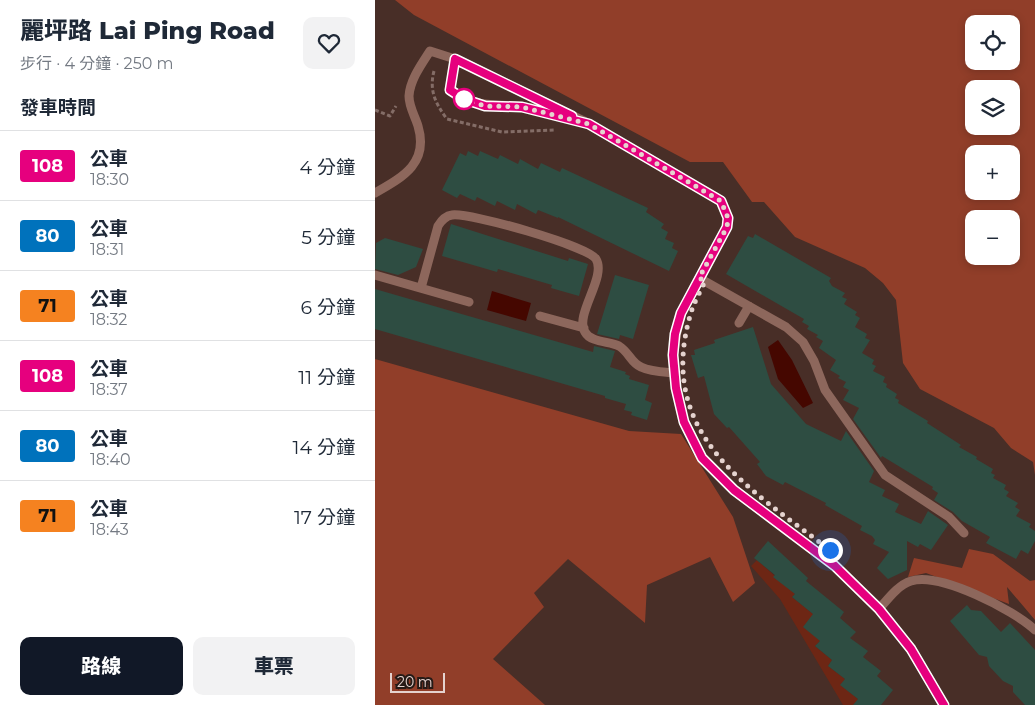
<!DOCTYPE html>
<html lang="zh-TW">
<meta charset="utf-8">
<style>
body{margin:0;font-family:Montserrat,"Noto Sans TC",sans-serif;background:#f2f2f3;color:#1f2937;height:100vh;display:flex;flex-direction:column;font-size:19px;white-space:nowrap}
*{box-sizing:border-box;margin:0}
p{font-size:16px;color:#747a83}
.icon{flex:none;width:28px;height:28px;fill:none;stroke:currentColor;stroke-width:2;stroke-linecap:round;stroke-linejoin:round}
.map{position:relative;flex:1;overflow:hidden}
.details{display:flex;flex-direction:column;background:#fff;width:375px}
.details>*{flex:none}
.badge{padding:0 10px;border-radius:4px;font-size:18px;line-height:32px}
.controls{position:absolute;left:590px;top:15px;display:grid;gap:10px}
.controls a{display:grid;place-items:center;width:55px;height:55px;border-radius:10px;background:#fff;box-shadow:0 2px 8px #0003;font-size:25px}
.scale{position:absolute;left:15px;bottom:12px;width:55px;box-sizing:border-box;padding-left:5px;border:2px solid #e5d3cf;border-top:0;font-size:14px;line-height:18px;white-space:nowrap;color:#e5d3cf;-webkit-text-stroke:4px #261a16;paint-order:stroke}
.you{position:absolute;width:25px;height:25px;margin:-12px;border:4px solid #fff;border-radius:50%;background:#1a73e8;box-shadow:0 0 0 8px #1a73e833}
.map>.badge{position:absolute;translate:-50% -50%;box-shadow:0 0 0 2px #fff}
h2{padding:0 20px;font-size:19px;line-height:45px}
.round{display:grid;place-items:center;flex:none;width:52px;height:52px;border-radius:10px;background:#f2f2f3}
.summary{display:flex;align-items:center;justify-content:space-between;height:85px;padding:0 20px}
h1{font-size:24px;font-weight:800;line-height:38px}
.button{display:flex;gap:10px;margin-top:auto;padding:10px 20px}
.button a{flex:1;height:58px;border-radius:10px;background:#111827;color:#fff;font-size:20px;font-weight:800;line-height:58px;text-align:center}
.button a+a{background:#f2f2f3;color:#1f2937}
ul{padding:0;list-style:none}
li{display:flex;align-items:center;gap:15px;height:70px;padding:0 20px;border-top:1px solid #e0e1e3}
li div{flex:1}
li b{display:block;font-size:19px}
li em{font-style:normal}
li .badge{min-width:55px;font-weight:700;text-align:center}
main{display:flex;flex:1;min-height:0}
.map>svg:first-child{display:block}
.green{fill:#6d2614}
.forest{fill:#913e29;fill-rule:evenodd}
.water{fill:#450700}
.building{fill:#2e4d42}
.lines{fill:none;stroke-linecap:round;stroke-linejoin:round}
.path{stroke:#846d67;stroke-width:3;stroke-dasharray:4 2.5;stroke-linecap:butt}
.service{stroke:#8d675c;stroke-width:9}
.minor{stroke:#8d675c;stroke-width:10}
.line-casing{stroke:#fff;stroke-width:11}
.line{stroke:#e6007e;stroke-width:8}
.walk{stroke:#e5d3cf;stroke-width:5;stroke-dasharray:0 9}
.stop-dot{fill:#fff;stroke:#e6007e;stroke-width:2.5}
</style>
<main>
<section class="details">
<div class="summary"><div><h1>麗坪路 Lai Ping Road</h1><p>步行 · 4 分鐘 · 250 m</p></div><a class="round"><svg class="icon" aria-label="heart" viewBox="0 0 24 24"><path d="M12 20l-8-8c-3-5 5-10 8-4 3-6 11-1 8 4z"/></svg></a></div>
<h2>發車時間</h2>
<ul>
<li><span class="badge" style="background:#e6007e;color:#fff">108</span><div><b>公車</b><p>18:30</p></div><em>4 分鐘</em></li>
<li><span class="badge" style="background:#0072bc;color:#fff">80</span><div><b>公車</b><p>18:31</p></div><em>5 分鐘</em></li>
<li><span class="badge" style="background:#f58220;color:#111">71</span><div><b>公車</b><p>18:32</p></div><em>6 分鐘</em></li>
<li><span class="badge" style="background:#e6007e;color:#fff">108</span><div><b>公車</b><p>18:37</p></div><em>11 分鐘</em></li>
<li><span class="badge" style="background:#0072bc;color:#fff">80</span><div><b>公車</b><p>18:40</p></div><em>14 分鐘</em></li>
<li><span class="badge" style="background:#f58220;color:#111">71</span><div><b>公車</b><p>18:43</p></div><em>17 分鐘</em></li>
</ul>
<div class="button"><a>路線</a><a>車票</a></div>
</section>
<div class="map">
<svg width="660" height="705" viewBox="0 0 660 705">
<rect width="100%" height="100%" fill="#482e27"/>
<path class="green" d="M382,560l38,34 -3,3 21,17 7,27 -5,5 17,14 -4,6 17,13 -4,6 17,14 -3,6h-12l-63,-106 -29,-33z"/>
<path class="forest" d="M20,0h640v475l-2,-13 -22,-14 -17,-20 -74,-39 -17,-26 -7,-63 -13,-17 -18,-15 -70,-31 -31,-35h-12l-29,-40h-33l-276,-147zM599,24h37v37h-37zM599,89h37v37h-37zM599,154h37v37h-37zM599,219h37v37h-37z
M0,359l254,72 52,3 52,83 22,66 -22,19 -23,-45 -63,28 -2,38 -77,-64 -34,34 10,14 -51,52 52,46h-170z
M594,549l24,5 37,27 5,-1v40l-28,-33 2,17 -83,-31 -18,4 6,-19 48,10z"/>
<path class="water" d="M117,291l39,12 -5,18 -39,-11z
M403,340l14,20 21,43 -10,5 -25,-29 -10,-32z"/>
<path class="building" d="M93,151l10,5 2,-5 18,8 2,-4 18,9 2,-5 18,10 3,-6 19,9 2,-4 86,40 -2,4 18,12 -3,4 7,4 -3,7 9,4 -2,5 6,3 -9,20 -111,-54v1l-20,-8 -2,4 -19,-10 -2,6 -18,-9 -2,5 -18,-9 -2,4 -15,-7 -3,4 -15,-8 18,-37 6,3z
M76,224l117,37 1,-3 19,6 -9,32 -28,-8 1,-3 -54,-16 -1,3 -55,-16z
M380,234l76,44 -2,3 3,5 13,7 -3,4 5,2 -3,5 13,8 -2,3 5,3 -5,9 12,7 -2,4 5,2 -8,13 12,7 -2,4 4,2 -3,5 12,6 -2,5 4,2 -1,3 11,7 -2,4 4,2 -1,3 30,18 -1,2 34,22 -2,2 18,10 -1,2 17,10 -2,4 4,2 -2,3 13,7 -2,4 5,3 -3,4 12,7 -3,4 5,3 -4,6 15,8 -2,3 6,4v10l-7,13 -7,-4 -5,9 -30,-16 4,-6 -28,-16 -9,-9 -19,-12 4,-7 -6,-4 1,-2 -51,-31 -1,2 -28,-39 6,-11 -16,-8 6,-10 -6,-3 3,-5 -8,-4 2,-2 -10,-6 6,-10 -17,-12 4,-7 -7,-4 2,-2 -11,-6 2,-3 -7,-4 2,-3 -78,-45 22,-38 5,2z
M10,238l38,11 -7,18 -18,8 -23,-6 1,-26z
M240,275l34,10 -16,54 -13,-4 -1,4 -22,-5z
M0,289l218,63 1,-6 21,5 -5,16 16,5 -1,2 5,2 -1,3 20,6 -4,15 7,3 -5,17 -16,-5 1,-3 -8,-2 2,-6 -21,-6v-2l-230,-67z
M378,327l18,57 35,40 35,17 5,-10 28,40 -5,11 16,8 -3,6 17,8 -4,8 26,12 7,-13 20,14 -17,25 -11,-6 -2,3 -11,-6v29l-19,9 -11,-11 12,-16 -16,-8 2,-4 -3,-4 -12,-6 2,-4 -37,-21 1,-2 -41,-21 -2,3 -17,-9 -9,-12 3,-2 -31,-35 -2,1 -13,-14 -10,-38 -6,2 -7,-23h4l-1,-5 21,-7 -1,-3z
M393,541l40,37 -2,3 38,31 -4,6 16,14 -6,6 18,13 -5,6 18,14 -4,5 16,14 -12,15h-28l5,-6 -18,-14 5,-6 -17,-13 4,-6 -17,-14 5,-5 -17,-14 10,-13 -21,-17 3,-3 -22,-17 2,-2 -21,-17z
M592,605l4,5 10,1 20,21 9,-9 25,27v55h-10l-12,-13v-6l-10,-5 -14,-15 -2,-9 -8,-2 -29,-34z"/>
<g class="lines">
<path class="path" d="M59,71c-5,19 1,32 13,48l55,13 54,-2
M0,110l15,6 6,-10"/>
<path class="service" d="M0,193c28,-16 54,-30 43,-67 -3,-10 -9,-19 -9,-30 1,-16 12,-31 21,-45l25,8
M0,275l94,27
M324,278l87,49 17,15 11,19 11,29 60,85 64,42 15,16
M46,288l17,-62c3,-5 7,-10 14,-11 17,-3 136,31 144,44 11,18 -22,56 -11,73 6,11 25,9 34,14 10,6 12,17 22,21 10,5 23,5 34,6
M165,316l44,12
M364,323l10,-17
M504,609c9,-10 19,-24 32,-28 29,-9 103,29 124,49"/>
<path class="minor" d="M214,124c-22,-6 -46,-15 -68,-17 -31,-3 -43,2 -71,-17l5,-31 134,65 132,77 7,17 -1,9 -46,86 -5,21 -3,21 3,33 8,34 18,36 32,32 101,76 44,43 32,40 33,56"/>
</g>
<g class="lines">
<g class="line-casing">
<path id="line" d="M197,116l-117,-57 -5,31 14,9 21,7 37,1 67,17 132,77 7,17 -1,9 -46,86 -6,21 -2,21 3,33 8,34 18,36 32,32 101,76 44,43 32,40 33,56"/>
</g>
<use href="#line" class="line"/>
<path class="walk" d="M89,99l21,7 37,1 67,17 132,77 7,17 -1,9 -28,51 6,3c-5,11 -12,23 -15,35 -34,119 60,173 140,234"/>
</g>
<circle class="stop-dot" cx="89" cy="99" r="10"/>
</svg>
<div class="controls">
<a><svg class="icon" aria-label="locate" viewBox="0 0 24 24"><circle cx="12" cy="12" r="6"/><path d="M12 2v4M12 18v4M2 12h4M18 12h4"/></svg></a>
<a><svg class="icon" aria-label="layers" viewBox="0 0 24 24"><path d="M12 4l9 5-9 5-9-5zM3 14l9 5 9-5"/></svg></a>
<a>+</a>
<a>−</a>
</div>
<div class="scale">20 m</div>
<div class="you" style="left:455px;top:550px"></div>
</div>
</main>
